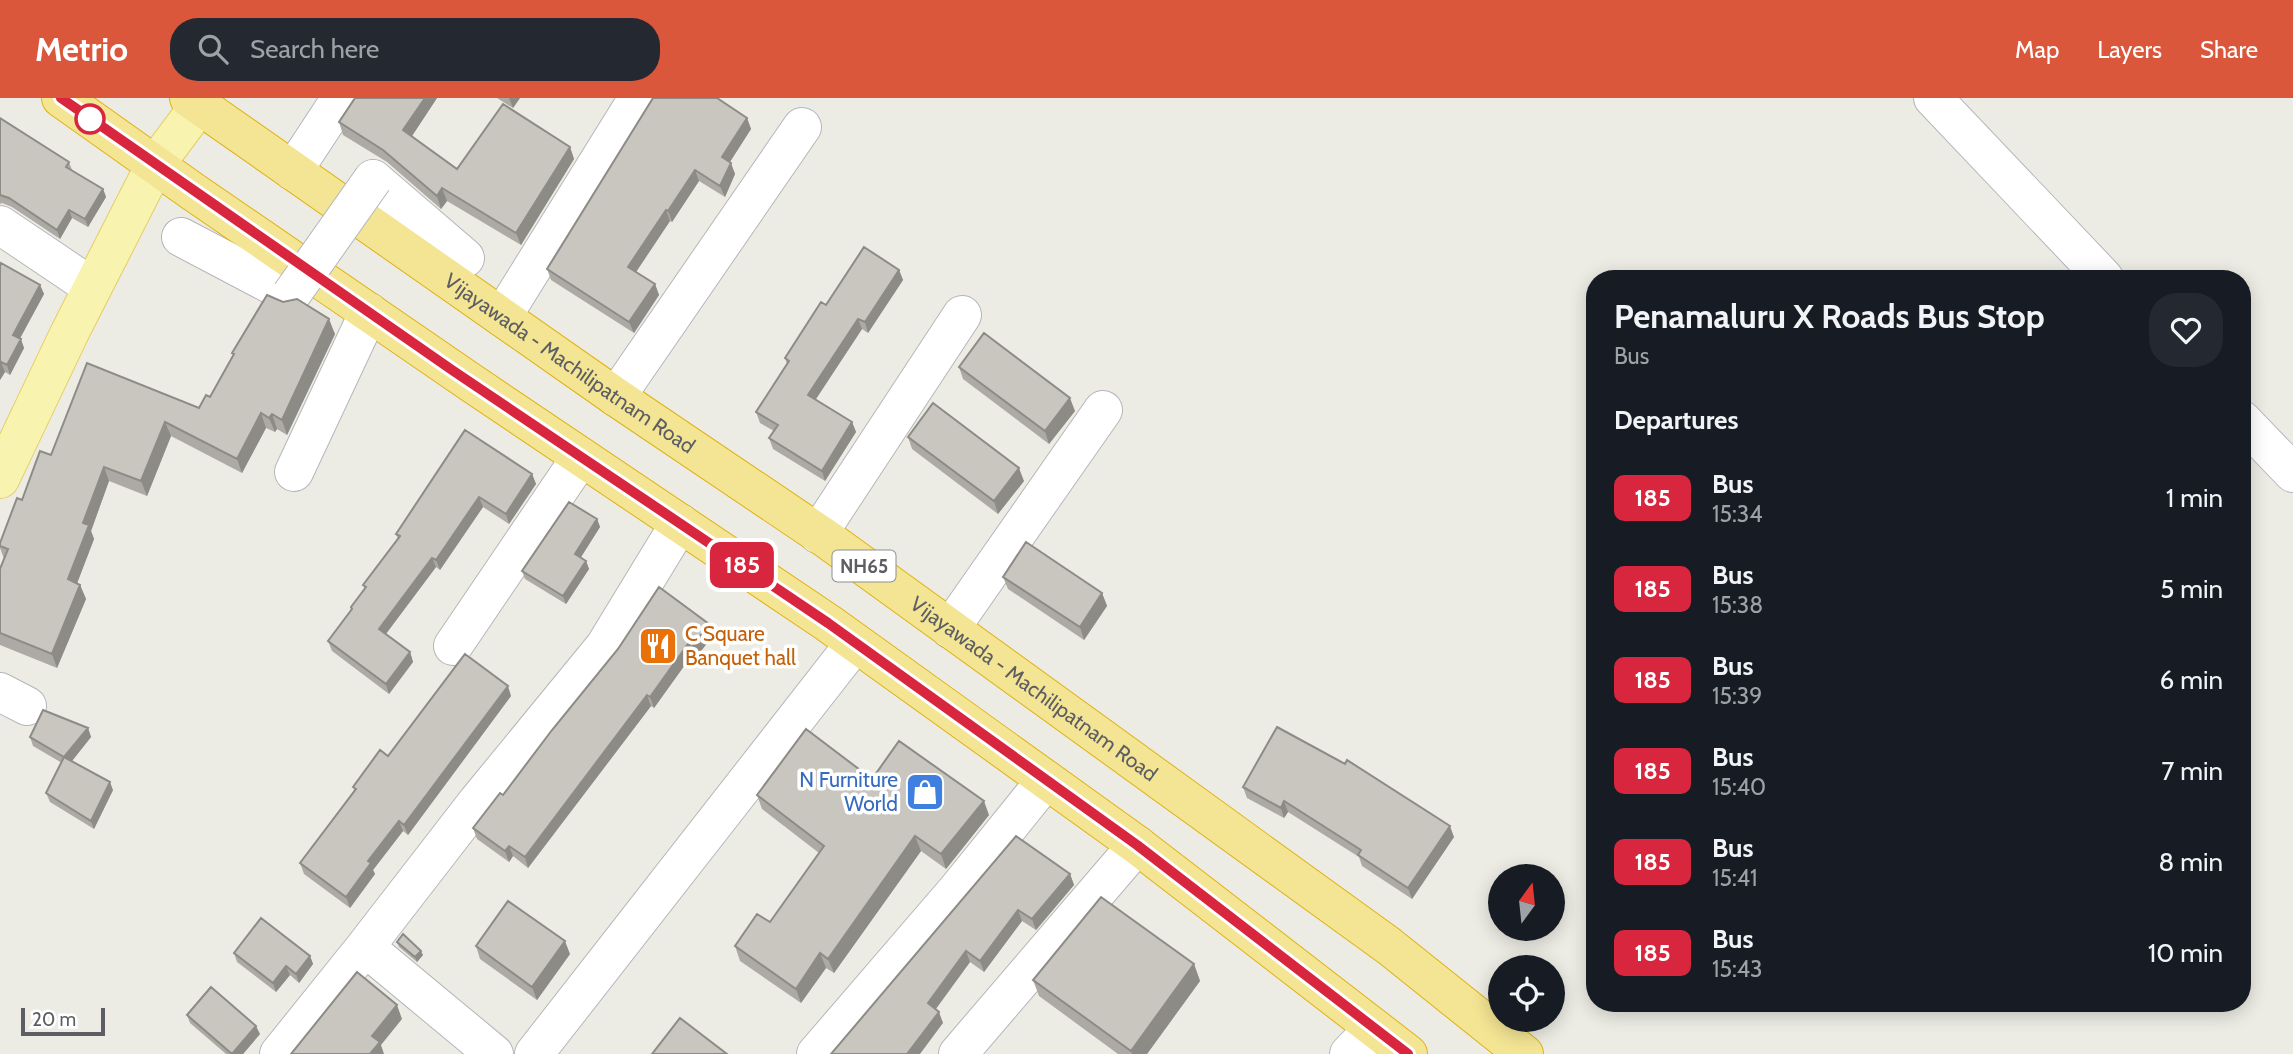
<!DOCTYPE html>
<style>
body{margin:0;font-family:Cabin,sans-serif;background:#242831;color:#f1f3f6;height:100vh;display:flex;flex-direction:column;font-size:26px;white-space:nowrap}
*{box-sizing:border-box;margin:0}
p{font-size:23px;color:#9ea1a6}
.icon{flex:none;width:38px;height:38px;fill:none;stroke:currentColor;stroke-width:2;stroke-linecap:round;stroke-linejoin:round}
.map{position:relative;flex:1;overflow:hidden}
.sheet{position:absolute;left:1586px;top:172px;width:665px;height:742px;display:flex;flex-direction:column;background:#171b24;border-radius:28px;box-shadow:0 4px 18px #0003}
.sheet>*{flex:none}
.badge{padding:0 14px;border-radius:10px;font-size:24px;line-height:46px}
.needle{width:46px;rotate:15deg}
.buttons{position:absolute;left:1488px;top:766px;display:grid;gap:14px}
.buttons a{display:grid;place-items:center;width:77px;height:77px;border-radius:50%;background:#171b24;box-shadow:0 4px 18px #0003;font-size:35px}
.scale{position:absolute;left:21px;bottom:18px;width:84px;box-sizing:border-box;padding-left:7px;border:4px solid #5c5e63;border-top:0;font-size:19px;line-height:24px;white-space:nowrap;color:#5c5e63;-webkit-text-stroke:5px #fff;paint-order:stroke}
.map>.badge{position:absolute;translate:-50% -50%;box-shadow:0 0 0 4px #fff}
h2{padding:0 28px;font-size:26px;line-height:63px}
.round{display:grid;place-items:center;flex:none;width:74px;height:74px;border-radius:28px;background:#242831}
.summary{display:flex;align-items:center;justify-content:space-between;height:119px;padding:0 28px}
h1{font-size:33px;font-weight:800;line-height:52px}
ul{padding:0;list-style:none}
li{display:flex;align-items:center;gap:21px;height:91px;padding:0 28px}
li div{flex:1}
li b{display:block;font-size:26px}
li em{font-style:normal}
li .badge{min-width:77px;font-weight:700;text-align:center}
header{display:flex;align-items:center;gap:42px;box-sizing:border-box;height:98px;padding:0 35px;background:#db573c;color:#fff}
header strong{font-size:33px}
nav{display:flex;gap:38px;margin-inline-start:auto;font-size:24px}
.search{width:490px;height:63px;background:#242831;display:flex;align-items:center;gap:18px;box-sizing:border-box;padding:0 24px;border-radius:28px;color:#9ea1a6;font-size:26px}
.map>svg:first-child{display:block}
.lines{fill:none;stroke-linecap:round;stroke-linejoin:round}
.minor-casing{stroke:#b4b6ba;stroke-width:40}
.major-casing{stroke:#e6cd65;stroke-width:40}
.highway-casing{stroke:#dfb213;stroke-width:40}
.minor{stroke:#fff;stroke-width:38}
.major{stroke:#f8f3ae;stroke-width:38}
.highway{stroke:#f4e594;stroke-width:38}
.minor-bridge-casing{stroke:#b4b6ba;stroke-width:40;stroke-linecap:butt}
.minor-bridge{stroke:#fff;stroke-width:38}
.wall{fill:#adaaa5}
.shaded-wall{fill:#8d8b86}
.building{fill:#c9c6c0;stroke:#8d8b86;stroke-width:2}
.line-casing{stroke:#fff;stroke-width:16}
.line{stroke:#d7263d;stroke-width:10}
.stop-dot{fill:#fff;stroke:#d7263d;stroke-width:3.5}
.labels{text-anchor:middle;stroke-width:7;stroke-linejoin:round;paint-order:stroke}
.shield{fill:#fff;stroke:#8d8e92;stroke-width:2}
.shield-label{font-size:19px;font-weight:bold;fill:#5c5e63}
.street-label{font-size:21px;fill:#5c5e63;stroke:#fff}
.food-label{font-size:21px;fill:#c56008;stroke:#fff;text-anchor:start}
.shop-label{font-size:21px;fill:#366cbe;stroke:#fff;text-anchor:end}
</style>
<header>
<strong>Metrio</strong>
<div class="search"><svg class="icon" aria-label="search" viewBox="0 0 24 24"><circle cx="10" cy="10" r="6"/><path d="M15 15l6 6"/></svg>Search here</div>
<nav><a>Map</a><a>Layers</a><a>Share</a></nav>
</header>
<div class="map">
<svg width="2293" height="956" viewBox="0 0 2293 956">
<rect width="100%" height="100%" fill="#edece4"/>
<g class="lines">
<g class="minor-casing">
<path id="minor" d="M1933,0l171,180
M293,73l48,-73
M373,81l92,79
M0,127l92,62
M181,139l110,58
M502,219l136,-219
M616,299l186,-270
M2242,322l51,53
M294,374l75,-160
M818,436l144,-219
M950,531l153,-219
M453,548l128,-189
M0,594l27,14
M365,849l129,107
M279,956l86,-107 113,-146 127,-155 75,-123
M534,956l321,-411
M816,956l142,-165 88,-109
M958,956l179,-209
M1349,956l25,-26"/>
</g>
<g class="major-casing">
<path id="major" d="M0,381l70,-147 85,-167 44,-59"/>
</g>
<g class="highway-casing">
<g id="highway">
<path d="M61,0l131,93 281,193 355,239 309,222 271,209"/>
<path id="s1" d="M189,0l427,299 212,143 561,406 135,108"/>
</g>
</g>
<use href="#minor" class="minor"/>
<use href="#major" class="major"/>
<use href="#highway" class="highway"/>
<g class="minor-bridge-casing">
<path id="minor-bridge" d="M291,197l82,-116"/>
</g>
<use href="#minor-bridge" class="minor-bridge"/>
</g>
<path class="wall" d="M355,0h82l-25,38 45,33 113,-22 4,12 -53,86 -74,-44 -6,8 -54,-47 -44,-27 -4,-13z
M497,0h23l-7,10z
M0,20l69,44 3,8 31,19 3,8 -18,30 -16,-9 -12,21 -48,-32 -10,-4 -2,1z
M747,20l4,11 -21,33 5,12 -10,23 -26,-16 -27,41 -2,-1 -34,51 19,12 4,11 -25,38 -83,-53 -4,-11z
M0,168l40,19 4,9 -24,44 4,10 -14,27 -5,-3 -5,8z
M899,172l4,10 -35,53 -6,-4 -46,70 36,23 4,10 -31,49 -52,-32 -4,-11 5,-7 -14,-8 -4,-11 31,-48 -2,-6 41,-53z
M335,236l-48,101 -10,-6 -2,3 -9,-4 -24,45 -71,-37 -24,60 -38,-15 -18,50 3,8 -17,44 3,2 6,14 -29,69 -57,-23v-76l4,-10 -4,-11v-5l22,-43 29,-45 148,-47 11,-11 23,-41 -1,-3z
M959,269l116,44 -26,33 -86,-65z
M908,339l116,44 -26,33 -86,-65z
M532,376l4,10 -27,40 -26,-17 -43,63 -4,-3 -50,67 24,18 3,10 -24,32 -57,-43 -4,-10 23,-31v-3l14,-18 -2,-4 35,-46 -2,-5z
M597,421l3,8 -20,31 6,3 3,8 -23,35 -41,-25 -3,-8z
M1003,479l99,16 5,13 -23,34 -76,-51z
M713,537l-17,23 -4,-3 -38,53 -3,-2 -123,162 -15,-12 -4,6 -32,-23 -4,-11 30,-33 115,-146z
M511,598l-103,139 -5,-4 -30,39 2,4 -25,34 -46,-34 -4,-11 54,-73 -1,-3 35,-31z
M88,630l3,9 -19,24 41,29 -19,39 -44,-27 -4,-9 16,-30 -29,-17 -3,-9z
M872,681l117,36 -43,54 -25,-18 -87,122 -8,-5 -25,35 -61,-42 -5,-15 35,-24 49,-69 -57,-44 -5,-14z
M1243,689l211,50 -42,62 -50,-33 -3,-9 -71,-45 -4,6 -37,-20z
M1016,738l54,38 4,11 -38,45 -14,-9 -38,51 -14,-10 -34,47 7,14 -112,31z
M397,844l26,13 -6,7 -18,-15z
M476,848l94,8 -33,46 -57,-41z
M234,855l76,3 3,8 -14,19 -9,-8 -14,17 -39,-30z
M1194,866l6,17 -53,73h-29l-79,-58 -6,-16z
M187,917l73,19 -17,20h-17l-36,-31z"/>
<path class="shaded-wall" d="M425,0h12l-29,44 -5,-12z
M509,0h11l-7,10z
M747,20l4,11 -25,39 -4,-11z
M570,49l4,12 -53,86 -5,-12z
M731,65l4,11 -10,23 -5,-11z
M695,72l4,11 -27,41 -4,-11z
M442,90l5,13 -6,8 -4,-13z
M103,91l3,8 -18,30 -3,-8z
M69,112l3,8 -12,21 -3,-9z
M666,112l4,11 -38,57 -4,-11z
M899,172l4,10 -35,53 -3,-11z
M655,186l4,11 -25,38 -5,-11z
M40,187l4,9 -27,50 -4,-9z
M329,221l6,15 -48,101 -5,-15z
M858,221l4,10 -50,76 -4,-10z
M21,241l3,9 -14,27 -3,-10z
M1,264l4,10 -5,8v-15z
M1070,300l5,13 -26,33 -4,-13z
M261,315l5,15 -24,45 -5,-14z
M272,316l5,15 -2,3 -6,-14z
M165,324l6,14 -24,60 -6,-15z
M852,324l4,10 -31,49 -3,-10z
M104,369l5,14 -18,50 3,8 -21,55 -5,-15 15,-56z
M1019,370l5,13 -26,33 -4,-13z
M532,376l4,10 -27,40 -3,-10z
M479,399l4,10 -43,63 -4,-10z
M597,421l3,8 -22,35 -3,-8z
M432,460l4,9 -54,72 -3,-10z
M586,463l3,8 -23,35 -3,-8z
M80,487l6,14 -29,69 -5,-14z
M1102,495l5,13 -23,34 -4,-13z
M709,526l4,11 -17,23 -4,-11z
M688,546l4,11 -38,53 -4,-11z
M410,554l3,10 -24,32 -3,-10z
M508,588l3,10 -103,139 -4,-10z
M647,597l4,11 -123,162 -3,-11z
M88,630l3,9 -23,29 -4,-9z
M110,684l3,8 -19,39 -3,-8z
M984,703l5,14 -43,54 -5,-15z
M1284,703l4,11 -4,6 -3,-10z
M399,723l4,10 -30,39 2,4 -25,34 -4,-11 22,-36z
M1450,728l4,11 -42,62 -4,-11z
M915,738l6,15 -87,122 -6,-14z
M509,748l4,10 -4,6 -4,-11z
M1070,776l4,11 -38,45 -4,-11z
M1018,812l4,11 -38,51 -4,-11z
M565,843l5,13 -33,46 -5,-13z
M421,853l2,4 -6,7 -2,-5z
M966,853l4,11 -38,52 -4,-11z
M820,855l6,15 -25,35 -5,-14z
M310,858l3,8 -14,19 -3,-9z
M1194,866l6,17 -53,73h-15l-1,-3z
M286,868l4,9 -14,17 -3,-9z
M397,907l5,14 -21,26 3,9h-14l2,-18z
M939,914l4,11 -23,31h-13z
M256,928l4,8 -17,20h-11z"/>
<path class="building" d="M355,0h70l-22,32 54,39 46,-65 67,43 -54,86 -74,-45 -5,8 -54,-46 -44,-28z
M653,0h64l30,20 -25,39 9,6 -11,23 -25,-16 -27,41 -2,-1 -38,57 27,17 -26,38 -82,-53z
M0,20l69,44 -3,5 37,22 -18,30 -16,-9 -12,20 -48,-32 -9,-3z
M864,149l35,23 -34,52 -7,-3 -50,76 44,27 -30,49 -53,-33 9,-13 -22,-13 33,-51 -4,-3 36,-56 5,3z
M1,165l39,22 -27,50 8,4 -14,26 -6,-3 -1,3v-99z
M267,197l16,7 14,-3 32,20 -47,101 -10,-6 -3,4 -8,-5 -24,46 -72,-37 -24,59 -37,-14 -21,56 6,2 -21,54 12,6 -28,69 -52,-21v-64l8,-20 -8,-3v-3l17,-45 5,2 18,-49 11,4 36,-92 112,45 7,-13 4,2 24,-43 -2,-1z
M984,235l86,65 -25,33 -86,-64z
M933,305l86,65 -25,33 -86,-64z
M465,332l67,44 -26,40 -27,-17 -43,63 -4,-2 -53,71 31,23 -24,32 -58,-43 24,-32 -1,-2 15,-20 -3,-2 37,-49 -4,-2z
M569,404l28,17 -22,35 11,7 -23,35 -41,-25z
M1026,444l76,51 -22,34 -77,-50z
M659,489l50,37 -17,23 -4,-3 -38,53 -3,-2 -122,162 -16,-11 -4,5 -32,-23 27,-35 3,2 49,-65 66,-81z
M465,556l43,32 -104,139 -5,-4 -31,40 3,2 -25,34 -46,-34 56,-74 -3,-2 27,-37 8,6z
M43,612l45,18 -24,29 -34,-20z
M1277,629l68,37 2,-4 103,66 -42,62 -50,-33 3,-5 -77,-49 -3,7 -38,-21z
M806,631l66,50 27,-38 85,60 -43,53 -26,-18 -87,123 -8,-6 -24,36 -61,-43 22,-32 13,8 54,-76 -67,-51z
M64,659l46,25 -19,39 -45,-28z
M1016,738l54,38 -38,45 -14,-9 -38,51 -14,-10 -38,52 11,9 -32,42h-76z
M1101,799l93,67 -63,87 -98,-71z
M508,803l57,40 -33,46 -56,-41z
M261,820l49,38 -14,18 -10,-8 -13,17 -39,-30z
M403,836l18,17 -6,6 -18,-15z
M357,874l40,33 -25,31 8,6 -10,12h-79z
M211,889l45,39 -24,28 -45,-39z
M680,920l47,36h-75z"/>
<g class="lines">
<g class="line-casing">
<path id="line" d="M61,0l391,272 376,253 309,222 271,209"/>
</g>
<use href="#line" class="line"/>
</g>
<defs>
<g id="restaurant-square" transform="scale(2.0125)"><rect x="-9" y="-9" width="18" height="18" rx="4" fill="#e8710a" stroke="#fff"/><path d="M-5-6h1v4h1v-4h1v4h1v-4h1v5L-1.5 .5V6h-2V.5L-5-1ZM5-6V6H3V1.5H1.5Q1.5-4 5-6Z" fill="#fff"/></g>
<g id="shop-square" transform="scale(2.0125)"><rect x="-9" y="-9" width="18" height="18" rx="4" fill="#3f7fe0" stroke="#fff"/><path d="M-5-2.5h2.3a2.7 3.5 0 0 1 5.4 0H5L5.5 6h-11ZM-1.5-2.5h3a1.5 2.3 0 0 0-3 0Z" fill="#fff"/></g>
</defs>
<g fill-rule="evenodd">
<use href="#restaurant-square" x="658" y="548"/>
<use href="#shop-square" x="925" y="694"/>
</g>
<circle class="stop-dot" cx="90" cy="21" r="14"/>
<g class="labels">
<rect class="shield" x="832.5" y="452.5" width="63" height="31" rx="5"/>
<g class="shield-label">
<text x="864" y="475">NH65</text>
</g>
<g class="street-label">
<text dy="7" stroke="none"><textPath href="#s1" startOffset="464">Vijayawada - Machilipatnam Road</textPath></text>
<text dy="7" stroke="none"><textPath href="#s1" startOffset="1031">Vijayawada - Machilipatnam Road</textPath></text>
</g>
<g class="food-label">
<text x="685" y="543">C Square<tspan x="685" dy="24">Banquet hall</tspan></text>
</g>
<g class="shop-label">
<text x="898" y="689">N Furniture<tspan x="898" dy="24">World</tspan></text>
</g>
</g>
</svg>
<div class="buttons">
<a><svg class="needle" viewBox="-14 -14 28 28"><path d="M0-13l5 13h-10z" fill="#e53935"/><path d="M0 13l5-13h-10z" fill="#9ea1a6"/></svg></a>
<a><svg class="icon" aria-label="locate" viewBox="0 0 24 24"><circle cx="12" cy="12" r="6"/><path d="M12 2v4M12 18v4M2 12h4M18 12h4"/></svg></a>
</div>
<div class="scale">20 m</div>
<b class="badge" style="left:742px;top:467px;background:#d7263d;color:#fff">185</b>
<section class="sheet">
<div class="summary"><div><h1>Penamaluru X Roads Bus Stop</h1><p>Bus</p></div><a class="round"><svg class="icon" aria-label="heart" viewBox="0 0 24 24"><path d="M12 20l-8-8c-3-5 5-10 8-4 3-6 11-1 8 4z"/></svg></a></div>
<h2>Departures</h2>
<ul>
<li><span class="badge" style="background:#d7263d;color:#fff">185</span><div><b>Bus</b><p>15:34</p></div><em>1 min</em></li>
<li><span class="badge" style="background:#d7263d;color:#fff">185</span><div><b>Bus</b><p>15:38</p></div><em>5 min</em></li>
<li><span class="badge" style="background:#d7263d;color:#fff">185</span><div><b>Bus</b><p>15:39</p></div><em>6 min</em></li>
<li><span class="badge" style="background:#d7263d;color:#fff">185</span><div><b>Bus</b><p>15:40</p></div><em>7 min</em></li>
<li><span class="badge" style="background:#d7263d;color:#fff">185</span><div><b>Bus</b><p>15:41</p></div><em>8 min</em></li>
<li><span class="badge" style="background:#d7263d;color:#fff">185</span><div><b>Bus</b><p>15:43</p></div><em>10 min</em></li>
</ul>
</section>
</div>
